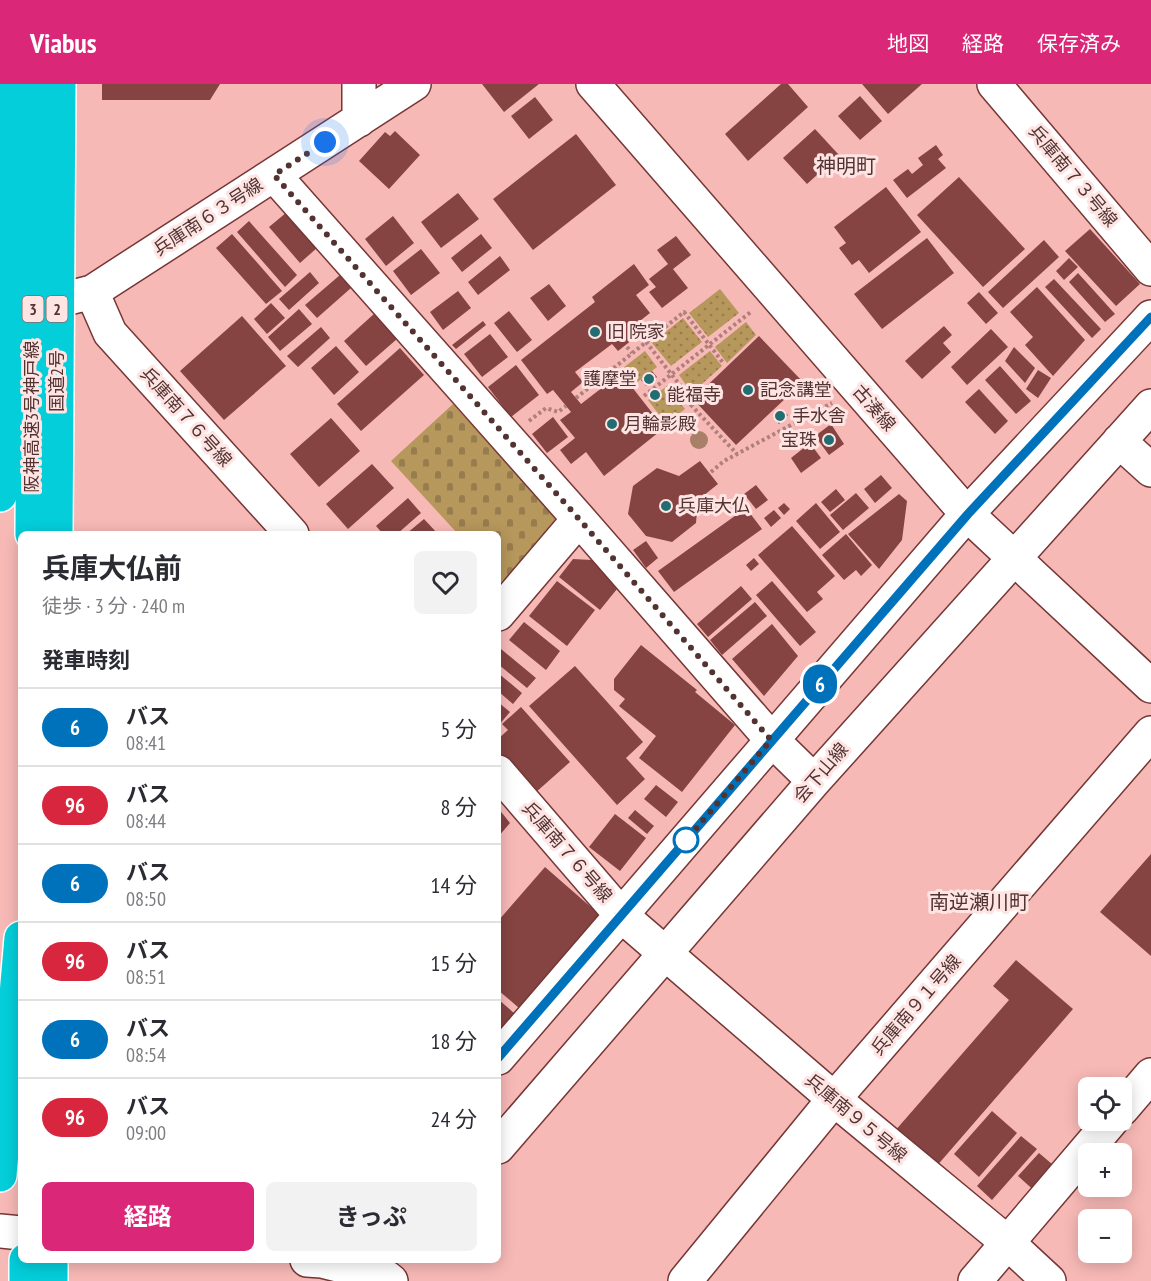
<!DOCTYPE html>
<html lang="ja">
<meta charset="utf-8">
<style>
body{margin:0;font-family:"PT Sans Narrow","Noto Sans JP",sans-serif;background:#f2f2f3;color:#2b2b33;height:100vh;display:flex;flex-direction:column;font-size:22px;white-space:nowrap}
*{box-sizing:border-box;margin:0}
p{font-size:20px;color:#7c7c81}
.icon{flex:none;width:33px;height:33px;fill:none;stroke:currentColor;stroke-width:2;stroke-linecap:round;stroke-linejoin:round}
.map{position:relative;flex:1;overflow:hidden}
.details{position:absolute;left:18px;top:447px;width:483px;height:732px;display:flex;flex-direction:column;background:#fff;border-radius:9px;box-shadow:0 3px 15px #0003}
.details>*{flex:none}
.badge{padding:0 12px;border-radius:20px;font-size:21px;line-height:39px}
.buttons{position:absolute;left:1078px;top:993px;display:grid;gap:12px}
.buttons a{display:grid;place-items:center;width:54px;height:54px;border-radius:9px;background:#fff;box-shadow:0 3px 15px #0003;font-size:30px}
.you{position:absolute;width:30px;height:30px;margin:-15px;border:4px solid #fff;border-radius:50%;background:#1a73e8;box-shadow:0 0 0 9px #1a73e833}
.map>.badge{position:absolute;translate:-50% -50%;box-shadow:0 0 0 3px #fff}
h2{padding:0 24px;font-size:22px;line-height:54px}
.round{display:grid;place-items:center;flex:none;width:63px;height:63px;border-radius:9px;background:#f2f2f3}
.overview{display:flex;align-items:center;justify-content:space-between;height:102px;padding:0 24px}
h1{font-size:28px;font-weight:700;line-height:45px}
.action{display:flex;gap:12px;margin-top:auto;padding:12px 24px}
.action a{flex:1;height:69px;border-radius:9px;background:#db2777;color:#fff;font-size:24px;font-weight:700;line-height:69px;text-align:center}
.action a+a{background:#f2f2f3;color:#2b2b33}
ul{padding:0;list-style:none}
li{display:flex;align-items:center;gap:18px;height:78px;padding:0 24px;border-top:2px solid #e1e1e2}
li div{flex:1}
li b{display:block;font-size:22px}
li em{font-style:normal}
li .badge{min-width:66px;font-weight:700;text-align:center}
header{display:flex;align-items:center;gap:36px;box-sizing:border-box;height:84px;padding:0 30px;background:#db2777;color:#fff}
header strong{font-size:28px}
nav{display:flex;gap:33px;margin-inline-start:auto;font-size:21px}
.map>svg:first-child{display:block}
.cemetery{fill:url(#cemetery-stones)}
.garden{fill:url(#garden-dots)}
.building{fill:#854442}
.lines{fill:none;stroke-linecap:round;stroke-linejoin:round}
.minor-casing{stroke:#753635;stroke-width:36}
.highway-casing{stroke:#fff;stroke-width:36}
.path{stroke:#af7f7c;stroke-width:4;stroke-dasharray:3 3;stroke-linecap:butt}
.minor{stroke:#fff;stroke-width:33}
.highway{stroke:#04ceda;stroke-width:33}
.tree{fill:#a88068}
.line-casing{stroke:#fff;stroke-width:14}
.line{stroke:#0072bc;stroke-width:9}
.walk{stroke:#523332;stroke-width:6;stroke-dasharray:0 10.8}
.poi-dot{fill:#216d72;stroke:#fee5e4;stroke-width:2}
.stop-dot{fill:#fff;stroke:#0072bc;stroke-width:3}
.labels{text-anchor:middle;stroke-width:6;stroke-linejoin:round;paint-order:stroke}
.shield{fill:#fee5e4;stroke:#866867;stroke-width:1.5}
.shield-label{font-size:16px;font-weight:bold;fill:#523332}
.street-label{font-size:18px;fill:#523332;stroke:#fee5e4}
.poi-label{font-size:18px;fill:#523332;stroke:#fee5e4;text-anchor:start}
.neighbourhood-label{font-size:20px;fill:#523332;stroke:#fee5e4}
</style>
<header>
<strong>Viabus</strong>
<nav><a>地図</a><a>経路</a><a>保存済み</a></nav>
</header>
<div class="map">
<svg width="1151" height="1197" viewBox="0 0 1151 1197">
<defs>
<pattern id="cemetery-stones" width="16" height="16" patternUnits="userSpaceOnUse" patternTransform="scale(1.5)"><rect width="16" height="16" fill="#b6975c"/><path d="M2 7V4a2 2 0 0 1 4 0v3zM10 15v-3a2 2 0 0 1 4 0v3z" fill="#977c4d"/></pattern>
<pattern id="garden-dots" width="8" height="8" patternUnits="userSpaceOnUse" patternTransform="scale(1.5)"><rect width="8" height="8" fill="#b6975c"/><path d="M2 2h.1M6 6h.1" fill="none" stroke="#977c4d" stroke-width="1.8" stroke-linecap="round"/></pattern>
</defs>
<rect width="100%" height="100%" fill="#f7b9b6"/>
<path class="cemetery" d="M453,320l103,115 1,15 -54,50 -5,-6v-44h-40l-67,-73z"/>
<path class="garden" d="M720,205l19,24 -31,24 -19,-24z
M683,234l19,24 -31,24 -19,-23z
M746,238l10,13 -29,28 -12,-16z
M645,267l12,16 -22,17 -12,-16z
M710,267l12,15 -30,27 -13,-18z
M671,299l16,18 -5,4 3,4 -19,15 -18,-24z"/>
<path class="building" d="M102,0h118l-10,16h-108z
M482,0h57l-35,28z
M781,0h7l20,23 -60,54 -23,-27z
M862,0h60l-34,30z
M860,12l22,25 -22,19 -22,-24z
M535,13l18,23 -24,19 -18,-23z
M815,45l24,26 -32,29 -24,-26z
M395,47l25,24 -31,34 -30,-28 26,-29 5,4z
M576,50l40,51 -83,65 -40,-51z
M936,61l7,10 -5,4 8,9 -39,30 -14,-18 15,-11 4,5 11,-9 -5,-7z
M959,93l66,72 -42,38 -66,-72z
M886,103l35,45 -52,41 -10,-13 -7,5 -13,-17 7,-5 -12,-16z
M458,109l21,26 -38,29 -20,-26z
M287,128l31,35 -18,16 -31,-36z
M393,132l21,27 -28,23 -21,-27z
M249,137l48,54 -12,12 -48,-55z
M1090,145l50,55 -24,22 -51,-55z
M232,150l50,57 -16,13 -50,-56z
M481,150l11,14 -30,24 -11,-14z
M676,152l15,19 -18,14 15,19 -26,20 -13,-16 7,-5 -7,-8 19,-15 -11,-14z
M927,154l27,35 -72,56 -28,-35z
M1044,156l15,17 -56,51 -15,-16z
M421,165l19,24 -29,22 -18,-24z
M500,172l10,14 -32,25 -10,-13z
M1069,174l9,9 -14,13 -8,-9z
M634,180l15,21 -13,10 14,18 -19,15 6,8 -19,15 -6,-7 -37,28 8,10 -12,10 10,12 40,-31 43,55 -60,48 -18,-24 -15,12 -11,-14 15,-12 -15,-18 11,-8 -18,-22 -6,4 -26,-34 74,-58 -3,-5z
M310,188l9,11 -30,27 -10,-11z
M1078,189l37,41 -10,8 -36,-40z
M340,191l11,13 -34,30 -12,-13z
M1054,195l47,50 -9,9 -47,-51z
M549,200l17,22 -18,15 -18,-23z
M1037,203l48,53 -32,36 -28,-31 8,-8 -23,-25z
M458,207l13,17 -28,22 -13,-18z
M979,208l19,21 -12,11 -19,-21z
M271,219l14,15 -18,16 -13,-15z
M299,225l13,15 -32,27 -12,-14z
M509,227l23,29 -15,12 -23,-29z
M375,229l22,26 -31,27 -22,-25z
M242,232l44,50 -62,54 -44,-49z
M483,237l3,4 -30,24 -4,-4z
M944,242l8,9 -9,8 8,9 -29,27 -17,-18z
M321,243l9,11 -32,29 -11,-11z
M991,245l17,18 -41,38 -16,-18z
M490,250l18,23 -26,20 -18,-23z
M759,252l44,46 -67,63 -43,-46z
M336,262l23,26 -25,23 -23,-27z
M1014,263l21,21 -10,15 -20,-22z
M400,264l24,27 -63,56 -24,-27z
M516,281l23,30 -28,22 -23,-30z
M1000,282l31,35 -15,13 -31,-34z
M1038,286l13,8 -13,20 -12,-9z
M652,287l5,6 -11,9 -5,-6z
M979,305l29,32 -13,13 -30,-32z
M781,325l7,6 -9,9 -6,-7z
M553,333l15,20 -21,16 -15,-19z
M331,334l29,33 -41,36 -29,-33z
M831,340l13,20 -15,11 -14,-19z
M810,359l11,15 -20,15 -10,-15z
M700,377l18,23 -20,16 -2,23 -24,19 -26,-6 -18,-22 5,-28 24,-18 22,8z
M372,380l22,24 -46,41 -22,-25z
M881,391l11,13 -17,15 -11,-14z
M756,401l12,15 -12,9 -12,-15z
M836,405l9,11 -15,12 -9,-10z
M856,409l13,15 -26,22 -13,-15z
M899,410l8,7 -5,39 -23,29 -31,-35z
M408,414l13,15 -24,21h-14l-7,-8z
M784,419l6,6 -6,6 -6,-7z
M816,419l24,29 -20,17 -24,-28z
M746,424l16,21 -88,63 -16,-21z
M774,426l7,8 -10,9 -7,-9z
M424,435l14,15h-32z
M792,442l43,50 -18,16 6,7 -16,13 -49,-57z
M846,450l26,31 -11,11 -5,-6 -12,10 -22,-25z
M646,457l12,17 -12,10 -13,-18z
M754,474l5,6 -8,7 -5,-6z
M573,475l19,1 25,29 -17,21 -41,-33z
M557,497l38,29 -28,36 -38,-30z
M772,497l44,51 -16,14 -44,-51z
M741,502l11,13 -44,38 -11,-13z
M755,518l12,14 -45,39 -12,-15z
M524,538l36,29 -14,19 -37,-30z
M772,540l26,32 -34,40 -32,-37z
M641,561l56,45 -2,2 40,33 -53,67 -43,-34 17,-22 -37,-30 6,-7 -11,-9v-11z
M501,565l35,29 -9,10 -29,-24v-11z
M575,582l68,76 -17,16 19,21 -28,26 -88,-99z
M498,589l24,20 -9,11 -15,-13z
M498,618l12,10 -12,14z
M521,623l49,55 -35,31 -37,-42v-12l10,-9 -6,-6z
M656,701l22,17 -12,15 -22,-18z
M498,724l12,15 -12,14z
M635,726l19,16 -7,8 -19,-16z
M615,730l31,24 -26,33 -31,-24z
M1151,770v102l-51,-44z
M545,783l55,48 -81,93 -21,-18v-69z
M1016,876l57,49 -138,159 -41,-36 115,-132 -16,-14z
M498,915l17,15 -17,20z
M992,1027l25,22 -38,44 -25,-23z
M1021,1052l16,13 -45,51 -15,-14z
M1039,1069l20,17 -21,24 -20,-18z"/>
<g class="lines">
<g class="minor-casing">
<path id="minor" d="M593,0l374,430 184,172
M994,0l157,185
M359,36v-36
M274,91l305,344 192,220 43,42
M92,208l18,41 182,201
M57,217l35,-9 322,-208
M1119,357l32,29
M498,530l81,-95
M498,688l124,144 212,183 174,144 41,38
M498,974l469,-544 184,-197
M1122,1025l29,-34
M498,1063l316,-366 337,-375
M0,1147l21,2
M307,1176l15,1 64,16 5,4
M685,1197l149,-182 317,-366
M975,1197l137,-161"/>
</g>
<g class="highway-casing">
<path id="highway" d="M0,411l3,-411
M32,450l2,-450
M56,450l3,-450
M0,1091l21,-237
M26,1197v-21
M51,1197v-21"/>
</g>
<path class="path" d="M646,258l44,56 1,7 46,49
M627,263l5,6
M644,312l108,-85
M576,314l108,-86 40,52
M529,337l17,-13 12,4 8,-6
M711,388l13,-11 108,-58"/>
<use href="#minor" class="minor"/>
<use href="#highway" class="highway"/>
</g>
<circle class="tree" cx="699" cy="356" r="9"/>
<g class="lines">
<g class="line-casing">
<path id="line" d="M498,974l470,-544 183,-197"/>
</g>
<use href="#line" class="line"/>
<path class="walk" d="M325,58l-51,33 305,344 192,221 -89,105 4,-5"/>
</g>
<g class="poi-dot">
<circle cx="595" cy="248" r="6"/>
<circle cx="649" cy="295" r="6"/>
<circle cx="748" cy="306" r="6"/>
<circle cx="655" cy="311" r="6"/>
<circle cx="780" cy="332" r="6"/>
<circle cx="612" cy="340" r="6"/>
<circle cx="829" cy="356" r="6"/>
<circle cx="666" cy="422" r="6"/>
</g>
<circle class="stop-dot" cx="686" cy="756" r="12"/>
<g class="labels">
<g class="shield">
<rect x="22.5" y="212" width="21" height="26" rx="4.5"/>
<rect x="46.5" y="212" width="21" height="26" rx="4.5"/>
</g>
<g class="shield-label">
<text x="33" y="231">3</text>
<text x="57" y="231">2</text>
</g>
<g class="street-label">
<text transform="translate(1073 92) rotate(50)" y="6">兵庫南７３号線</text>
<text transform="translate(208 133) rotate(-33)" y="6">兵庫南６３号線</text>
<text transform="translate(57 297) rotate(-90)" y="6">国道2号</text>
<text transform="translate(874 324) rotate(49)" y="6">古湊線</text>
<text transform="translate(32 333) rotate(-90)" y="6">阪神高速3号神戸線</text>
<text transform="translate(186 333) rotate(48)" y="6">兵庫南７６号線</text>
<text transform="translate(821 689) rotate(-49)" y="6">会下山線</text>
<text transform="translate(567 768) rotate(49)" y="6">兵庫南７６号線</text>
<text transform="translate(916 921) rotate(-49)" y="6">兵庫南９１号線</text>
<text transform="translate(856 1034) rotate(40)" y="6">兵庫南９５号線</text>
</g>
<g class="poi-label">
<text x="607" y="254">旧 院家</text>
<text x="637" y="301" text-anchor="end">護摩堂</text>
<text x="760" y="312">記念講堂</text>
<text x="667" y="317">能福寺</text>
<text x="792" y="338">手水舎</text>
<text x="624" y="346">月輪影殿</text>
<text x="817" y="362" text-anchor="end">宝珠</text>
<text x="678" y="428">兵庫大仏</text>
</g>
<g class="neighbourhood-label">
<text x="846" y="89">神明町</text>
<text x="979" y="825">南逆瀬川町</text>
</g>
</g>
</svg>
<div class="buttons">
<a><svg class="icon" aria-label="locate" viewBox="0 0 24 24"><circle cx="12" cy="12" r="6"/><path d="M12 2v4M12 18v4M2 12h4M18 12h4"/></svg></a>
<a>+</a>
<a>−</a>
</div>
<div class="you" style="left:325px;top:58px"></div>
<b class="badge" style="left:820px;top:600px;background:#0072bc;color:#fff">6</b>
<section class="details">
<div class="overview"><div><h1>兵庫大仏前</h1><p>徒歩 · 3 分 · 240 m</p></div><a class="round"><svg class="icon" aria-label="heart" viewBox="0 0 24 24"><path d="M12 20l-8-8c-3-5 5-10 8-4 3-6 11-1 8 4z"/></svg></a></div>
<h2>発車時刻</h2>
<ul>
<li><span class="badge" style="background:#0072bc;color:#fff">6</span><div><b>バス</b><p>08:41</p></div><em>5 分</em></li>
<li><span class="badge" style="background:#d7263d;color:#fff">96</span><div><b>バス</b><p>08:44</p></div><em>8 分</em></li>
<li><span class="badge" style="background:#0072bc;color:#fff">6</span><div><b>バス</b><p>08:50</p></div><em>14 分</em></li>
<li><span class="badge" style="background:#d7263d;color:#fff">96</span><div><b>バス</b><p>08:51</p></div><em>15 分</em></li>
<li><span class="badge" style="background:#0072bc;color:#fff">6</span><div><b>バス</b><p>08:54</p></div><em>18 分</em></li>
<li><span class="badge" style="background:#d7263d;color:#fff">96</span><div><b>バス</b><p>09:00</p></div><em>24 分</em></li>
</ul>
<div class="action"><a>経路</a><a>きっぷ</a></div>
</section>
</div>
